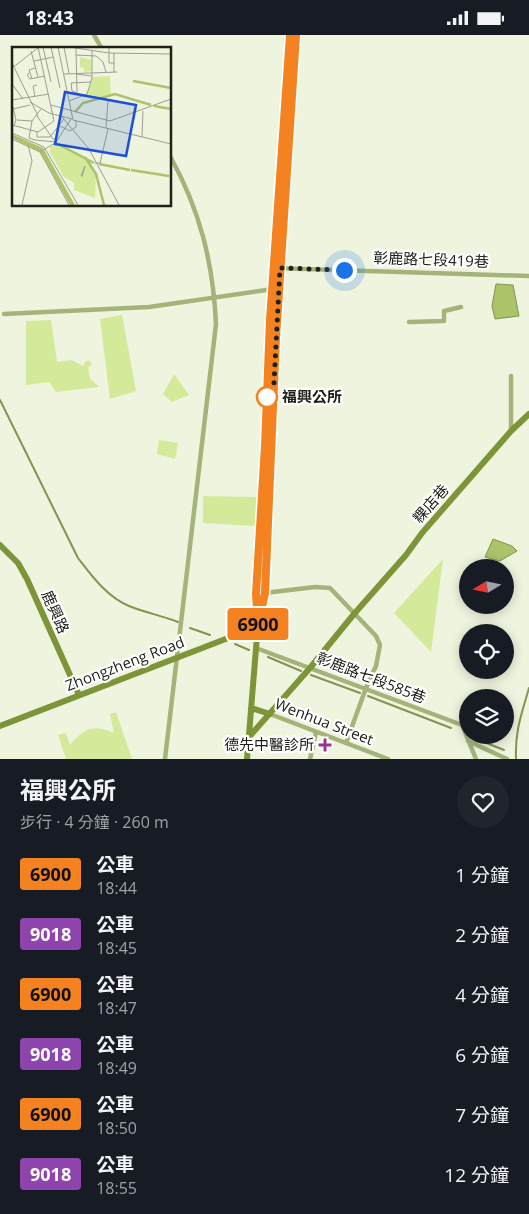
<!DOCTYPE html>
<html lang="zh-TW">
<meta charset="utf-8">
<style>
body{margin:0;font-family:"Open Sans","Noto Sans TC",sans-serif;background:#20242c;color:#f1f3f6;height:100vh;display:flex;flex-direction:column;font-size:19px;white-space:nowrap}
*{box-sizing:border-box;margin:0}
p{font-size:16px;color:#9ea1a6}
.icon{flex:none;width:28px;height:28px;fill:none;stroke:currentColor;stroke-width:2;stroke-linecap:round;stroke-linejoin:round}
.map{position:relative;height:724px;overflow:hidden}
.drawer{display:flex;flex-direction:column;background:#171b24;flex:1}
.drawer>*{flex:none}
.badge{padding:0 10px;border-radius:4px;font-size:18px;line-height:32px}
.needle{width:32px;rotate:260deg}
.controls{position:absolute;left:459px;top:524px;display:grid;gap:10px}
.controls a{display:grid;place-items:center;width:55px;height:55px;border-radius:50%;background:#171b24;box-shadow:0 2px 12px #0003;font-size:25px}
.you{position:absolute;width:25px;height:25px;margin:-12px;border:4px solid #fff;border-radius:50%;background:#1a73e8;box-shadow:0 0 0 8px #1a73e833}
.map>.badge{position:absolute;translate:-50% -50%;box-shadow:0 0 0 2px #fff}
.round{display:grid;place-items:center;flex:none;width:52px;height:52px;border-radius:26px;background:#20242c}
.head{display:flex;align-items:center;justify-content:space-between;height:85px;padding:0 20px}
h1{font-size:24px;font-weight:700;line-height:38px}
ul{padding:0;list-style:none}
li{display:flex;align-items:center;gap:15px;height:60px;padding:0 20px}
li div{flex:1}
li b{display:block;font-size:19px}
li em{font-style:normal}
li .badge{min-width:55px;font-weight:700;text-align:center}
.status{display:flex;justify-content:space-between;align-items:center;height:35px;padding:0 25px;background:#171b24;direction:ltr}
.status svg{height:14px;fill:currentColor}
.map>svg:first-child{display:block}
.green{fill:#d4ea9a}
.water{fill:#acc36a;stroke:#829352}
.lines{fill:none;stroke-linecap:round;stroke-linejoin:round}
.stream{stroke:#829352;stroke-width:2}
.street{stroke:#a3b37a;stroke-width:4.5}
.secondary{stroke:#7e9438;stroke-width:6}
.line-casing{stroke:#fff;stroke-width:11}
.line{stroke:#f58220;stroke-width:8}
.walk{stroke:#20221a;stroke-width:5;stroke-dasharray:0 9}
.stop-dot{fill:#fff;stroke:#f58220;stroke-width:2.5}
.poi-dot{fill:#9d3294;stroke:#fff;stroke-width:2}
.labels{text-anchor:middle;stroke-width:4.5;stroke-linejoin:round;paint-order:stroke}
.street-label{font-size:15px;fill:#20221a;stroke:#fff}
.stop-label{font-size:15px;font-weight:bold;fill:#20221a;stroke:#fff;text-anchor:start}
.poi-label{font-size:15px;fill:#20221a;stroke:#fff;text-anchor:end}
.inset-river{fill:none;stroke:#acc36a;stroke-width:2.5}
.inset-road{fill:none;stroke:#9ca090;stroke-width:1}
.view{fill:#1d4ed8;fill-opacity:0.15;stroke:#1d4ed8;stroke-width:2.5}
.inset-edge{fill:none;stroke:#20221a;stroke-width:2.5}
</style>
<div class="status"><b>18:43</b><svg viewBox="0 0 49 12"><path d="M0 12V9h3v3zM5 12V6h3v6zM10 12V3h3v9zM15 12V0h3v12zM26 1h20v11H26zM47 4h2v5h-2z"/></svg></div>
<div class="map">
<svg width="529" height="724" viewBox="0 0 529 724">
<rect width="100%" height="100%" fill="#eef4de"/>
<path class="green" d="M122,280l14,76 -26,8 -10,-80z
M51,285l6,42 14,-2 12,6 3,-5h4l2,4 -4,2 2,11 9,9 -43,5 -7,-10 -23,3v-64z
M174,339l15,21 -17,7 -9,-8z
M159,405l19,3 -3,16 -18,-5z
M203,461l57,1 -2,29 -55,-3z
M443,524l-12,93 -37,-39z
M116,677l16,47h-66l-8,-24 8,-2 4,12c14,-17 24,-21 44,-12l-4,-19z"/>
<path class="water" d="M496,249l17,1 6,31 -24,3 -3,-13z
M493,504l19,7 5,5 -17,10 -15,-4z"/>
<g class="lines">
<path class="stream" d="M0,365l78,158c14,18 29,39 51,48 15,6 33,10 49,16
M190,593l20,7
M235,609l14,6
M268,622l33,14
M311,640l49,18
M368,661l83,32
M474,703l30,12
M516,724c-1,-29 5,-43 13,-71"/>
<path class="street" d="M94,0l8,14
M273,233l256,8
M4,279l145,-7 124,-18
M409,287l35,-1v-10l17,-4
M511,341v55
M256,559l59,-7 15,1 46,48 4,9 -4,21 -10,22 -20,55
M256,613l206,77 14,34
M270,679l118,45
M468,706l39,18
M165,724l51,-435c-3,-62 -16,-114 -46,-168
M310,724l6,-27"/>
<path class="secondary" d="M0,510l18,18 9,16 52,116
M258,580l-2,-21 9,-148 7,-157 18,-254
M251,673l19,6
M0,691l236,-91 22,-11
M249,702l61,-69 44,-54 52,-59 16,-22 89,-102 18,-17
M247,724l11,-135 7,-31 11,-255 20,-303"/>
</g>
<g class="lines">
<g class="line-casing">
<path id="line" d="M290,0l-20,285 -5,126 -9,148 2,30 7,-31 11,-256 20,-302"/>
</g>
<use href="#line" class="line"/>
<path class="walk" d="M267,362l6,5 7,-134 64,2"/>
</g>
<circle class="stop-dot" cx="267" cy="362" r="10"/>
<path class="poi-dot" d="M322.5 702.5h5v5h5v5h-5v5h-5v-5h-5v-5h5z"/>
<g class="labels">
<g class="street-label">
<text transform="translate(431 225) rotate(2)" y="5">彰鹿路七段419巷</text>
<text transform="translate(431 469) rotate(-49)" y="5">粿店巷</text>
<text transform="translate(55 577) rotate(66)" y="5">鹿興路</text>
<text transform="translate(125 629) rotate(-21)" y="5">Zhongzheng Road</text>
<text transform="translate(371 643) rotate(21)" y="5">彰鹿路七段585巷</text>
<text transform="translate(324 687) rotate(21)" y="5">Wenhua Street</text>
</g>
<g class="stop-label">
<text x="282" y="367">福興公所</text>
</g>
<g class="poi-label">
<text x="314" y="715">德先中醫診所</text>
</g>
</g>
<g transform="translate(12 12)">
<rect width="159" height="159" fill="#eef4de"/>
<path d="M68,10l11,3v11l-7,1v-4l-4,-1zM98,29l1,19 -11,3 -13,-4 5,-17zM45,96l27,13 12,19 -1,23 -21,-8v-7l-11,-7 -13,-24v-5z" fill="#d4ea9a"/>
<path d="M0,87l31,14 32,57h-5l-30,-53 -28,-14z" fill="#acc36a"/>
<path class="inset-river" d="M121,34l38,7M142,59l17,3M63,65l8,-9 32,-9 36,11M44,96l38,20M73,110l11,17 8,31M87,117l31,6M119,123l38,6"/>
<path class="inset-road" d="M26,0l16,74M31,0l8,35M39,0l9,41M46,0l15,73M52,0l5,26M57,0l40,6 62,1M97,0v16h5M64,2l1,43M19,4l7,26M64,8l20,1 7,6 3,10M22,14l19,-4M0,16l26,53M0,21l26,-20M18,25l-3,3 3,4 15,-3M102,25v-19M52,27l53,-2M64,27l16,2M20,32l-3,-9 6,-2M0,37l11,15M73,49l-13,-5 -1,-8 20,-1M23,50l-2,-11 4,-1M0,53l37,-6M57,54l18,-7 5,-16v-27M18,55l19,11 23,6M0,56l4,17 -2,6M39,58l59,16 61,-22M1,62l17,-4M29,62l-9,12 -3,17 6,2 21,2 15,-23M25,69l16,23h4M50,70l27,32 30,56M5,73l15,1M61,73l98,24M0,78l26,7 16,-11M48,79l10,5 6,-4v-6M94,81l2,-28M25,85v5h13l14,-18M0,86l32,14 34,58M130,90l1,-26M0,92l28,13 29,53M28,105l15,-9M83,116h5l8,-34M69,129l4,-10 -3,11M10,158l10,-44 -4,-16"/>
<path class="view" d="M53,45l71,13 -10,51 -71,-12z"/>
<rect width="159" height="159" class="inset-edge"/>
</g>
</svg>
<div class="controls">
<a><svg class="needle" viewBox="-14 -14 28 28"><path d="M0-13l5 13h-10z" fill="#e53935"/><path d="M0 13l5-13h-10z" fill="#9ea1a6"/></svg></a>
<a><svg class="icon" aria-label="locate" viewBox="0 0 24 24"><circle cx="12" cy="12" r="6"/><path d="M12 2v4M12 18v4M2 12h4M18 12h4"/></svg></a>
<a><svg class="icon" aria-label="layers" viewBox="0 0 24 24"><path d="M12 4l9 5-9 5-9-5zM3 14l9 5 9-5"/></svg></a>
</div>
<div class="you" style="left:344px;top:235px"></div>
<b class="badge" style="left:258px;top:589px;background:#f58220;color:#111">6900</b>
</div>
<section class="drawer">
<div class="head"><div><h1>福興公所</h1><p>步行 · 4 分鐘 · 260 m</p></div><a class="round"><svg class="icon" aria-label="heart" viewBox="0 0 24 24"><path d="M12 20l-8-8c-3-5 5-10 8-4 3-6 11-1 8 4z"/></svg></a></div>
<ul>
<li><span class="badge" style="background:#f58220;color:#111">6900</span><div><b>公車</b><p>18:44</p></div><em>1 分鐘</em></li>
<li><span class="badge" style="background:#8e44ad;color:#fff">9018</span><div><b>公車</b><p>18:45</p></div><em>2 分鐘</em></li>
<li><span class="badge" style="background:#f58220;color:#111">6900</span><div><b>公車</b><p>18:47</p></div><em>4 分鐘</em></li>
<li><span class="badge" style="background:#8e44ad;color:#fff">9018</span><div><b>公車</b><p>18:49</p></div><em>6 分鐘</em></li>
<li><span class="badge" style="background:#f58220;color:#111">6900</span><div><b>公車</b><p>18:50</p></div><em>7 分鐘</em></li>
<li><span class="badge" style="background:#8e44ad;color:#fff">9018</span><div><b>公車</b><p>18:55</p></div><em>12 分鐘</em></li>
</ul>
</section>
